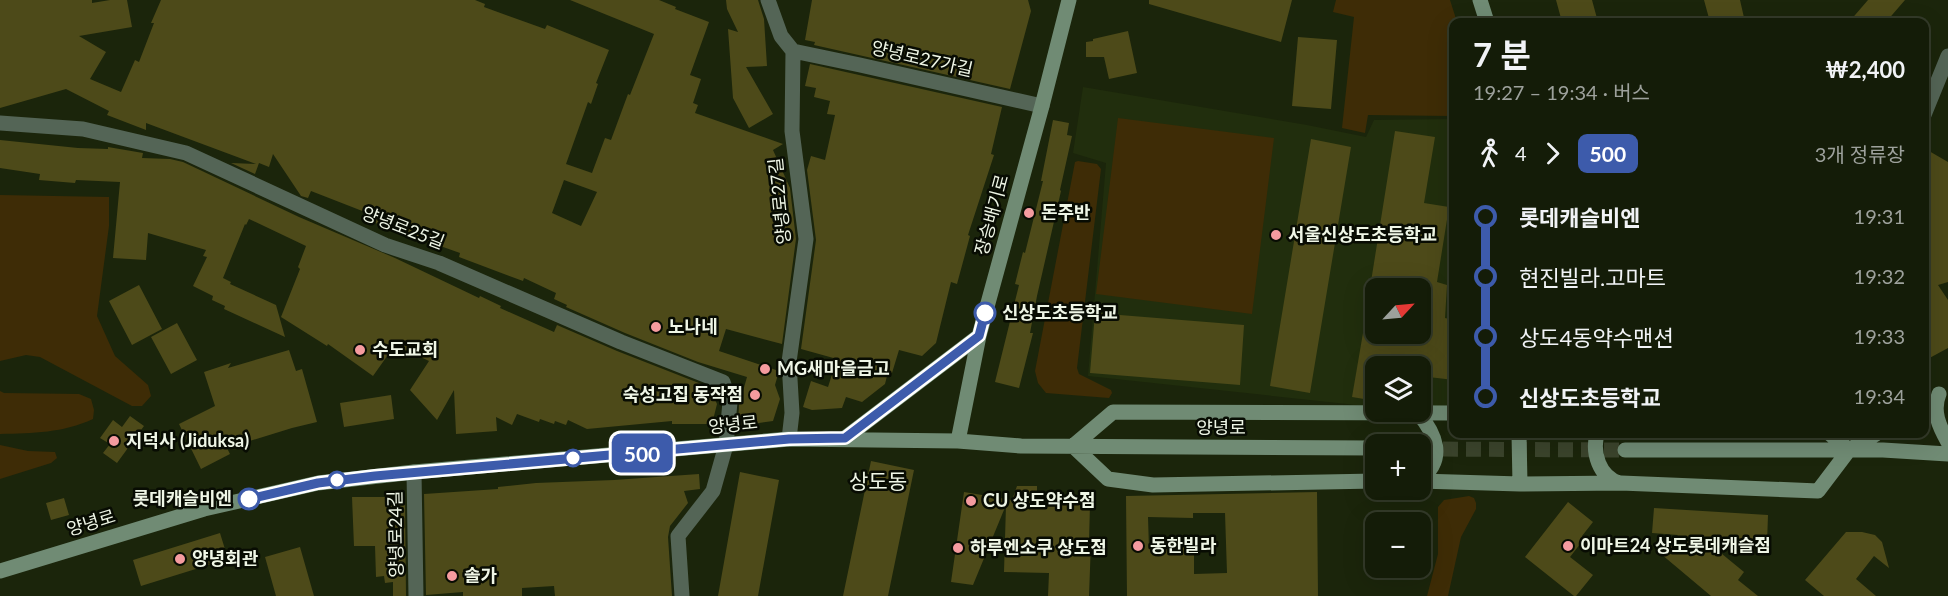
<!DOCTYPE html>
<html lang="ko">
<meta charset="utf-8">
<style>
body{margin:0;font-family:Lato,"Noto Sans KR",sans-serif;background:#1d2512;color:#f1f3f6;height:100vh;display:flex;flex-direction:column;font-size:22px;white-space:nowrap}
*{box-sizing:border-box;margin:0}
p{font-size:20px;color:#9da19c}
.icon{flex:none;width:33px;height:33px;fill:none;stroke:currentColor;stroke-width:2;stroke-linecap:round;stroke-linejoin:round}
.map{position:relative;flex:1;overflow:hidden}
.drawer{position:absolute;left:1449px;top:18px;width:480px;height:420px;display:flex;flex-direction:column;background:#141c08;border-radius:12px;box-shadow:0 6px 24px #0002,0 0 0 2px #333a29}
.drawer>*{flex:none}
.badge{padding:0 12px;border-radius:9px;font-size:21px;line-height:39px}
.needle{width:39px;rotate:64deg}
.controls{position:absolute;left:1365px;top:278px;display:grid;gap:12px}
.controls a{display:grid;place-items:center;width:66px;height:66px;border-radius:12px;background:#141c08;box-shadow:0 6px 24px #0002,0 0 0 2px #333a29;font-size:30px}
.map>.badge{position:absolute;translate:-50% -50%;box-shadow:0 0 0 3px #fff}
.legs{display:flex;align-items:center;gap:9px;height:66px;padding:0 24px;font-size:20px}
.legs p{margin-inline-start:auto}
.head{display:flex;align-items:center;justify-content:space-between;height:102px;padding:0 24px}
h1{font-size:33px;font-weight:700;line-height:45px}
ul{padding:0 24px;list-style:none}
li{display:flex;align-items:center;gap:21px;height:60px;font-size:22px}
li i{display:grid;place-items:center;width:9px;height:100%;margin:0 8px;background:currentColor}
li i::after{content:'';width:15px;height:15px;margin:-8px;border:4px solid;border-radius:50%;background:#141c08}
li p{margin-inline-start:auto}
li:first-child i{background:linear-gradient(#0000 50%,currentColor 0)}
li:last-child i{background:linear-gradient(currentColor 50%,#0000 0)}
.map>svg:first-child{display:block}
.built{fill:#212e0d;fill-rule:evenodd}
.green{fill:#3e2c06}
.building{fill:#4d4a19;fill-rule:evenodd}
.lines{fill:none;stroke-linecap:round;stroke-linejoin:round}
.secondary-tunnel{stroke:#3b442c;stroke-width:15;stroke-dasharray:15 8;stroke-linecap:butt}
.street{stroke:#546556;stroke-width:15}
.secondary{stroke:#708b74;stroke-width:15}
.line-1-casing{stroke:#fff;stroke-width:14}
.line-1{stroke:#3d5bab;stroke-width:9}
.poi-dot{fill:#f59b9f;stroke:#080c03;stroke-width:2}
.stop-1-dot{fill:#fff;stroke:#3d5bab;stroke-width:3}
.labels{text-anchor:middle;stroke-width:5;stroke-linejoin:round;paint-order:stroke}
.street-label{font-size:18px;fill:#eff6e6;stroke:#080c03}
.poi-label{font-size:18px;font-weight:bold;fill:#eff6e6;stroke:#080c03;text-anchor:start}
.stop-label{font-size:18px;font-weight:bold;fill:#eff6e6;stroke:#080c03;text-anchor:start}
.quarter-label{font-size:21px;fill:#eff6e6;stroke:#080c03}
</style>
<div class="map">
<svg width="1948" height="596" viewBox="0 0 1948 596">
<rect width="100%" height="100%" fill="#1b250b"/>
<path class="built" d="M1083,87l224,38 59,12 8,-17 79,-1 1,101 -5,31 5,22 -1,135 -32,1 -1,-43h-44l-1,41 -287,-31 18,-213 -33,-10zM1376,288h44v45h-44z"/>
<path class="green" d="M1336,0h114l7,22h-3v83l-3,11 -83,-1 -3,18 -23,-5 12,-111 -21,-5z
M1118,118l156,20 -22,176 -156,-20z
M1078,161l19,3 4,5 -24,199 2,6 32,16 1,3 -3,5 -63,-5 -8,-10 -3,-12 40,-209z
M0,195l109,2v29l-12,90 18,40 33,29 3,11 -9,10h-10l-92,-49 -14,-2 -26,6z
M0,391l4,2 75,1 12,5 3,11 -1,9c-30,14 -60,14 -93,15z
M0,445l28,6 27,1 2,6 -6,5 -51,16z
M1469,496l5,2 2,5v6l-15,28 -13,59h-21l11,-42v-47l6,-7z"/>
<path class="building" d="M0,0h92v3l18,-3h17l5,27 -53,9 27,16 -16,27 31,13 14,-32 4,2 15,-39h-3l10,-23h314l10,4 -1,3 61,22 2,-4 62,25 -13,33 2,1 -7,20 -3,-2 -22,62 26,9 13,-35 6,2 17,-46 2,1 24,-61 -84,-34h89l17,7 -1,2 34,13 -19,53 11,4 -8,24 5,2 -3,8 88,31 -10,6 17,38 6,51 -14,105 -56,-15 -7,22 60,20 -4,14 5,14 -7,22 -35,5 1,-21 8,-28 -49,-15 -73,-29 -59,-26 1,-2 -13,-6 2,-6 -32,-15 -1,3 -64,-24 1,-4 -93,-33 3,-6 -59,-23 -3,7 -7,-2 -28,-42 -4,13 -10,-4 -4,11 -24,-11 25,1 -110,-41v7l-39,-15 2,-4 -43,-22 -66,19zM564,180l33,12 -16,34 -29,-13z
M726,0h32l6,19 3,47 -21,1 27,47 -24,14 -16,-30 -5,-69 10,3 -11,-23z
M812,0h216l3,11 -21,78 -196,-44 1,-3 -10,-2z
M1149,0h143l-11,42 -132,-38z
M1556,0h36l6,22h-36z
M1704,0h36l5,22h-35z
M1868,0h37l-19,22h-37z
M1128,31l9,42 -28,6 -5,-22h-18v-15l7,-1v-2z
M1298,37l39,3 -6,69 -39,-3z
M810,64l192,43 -11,47 3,1 -26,80 2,1 -13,48 -6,-2 -15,61 -14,13 -23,-6 -7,23 -4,-1 -3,12 -23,18 -16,-5 -4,11 -30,2 -9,-3 8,-26 17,6 9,-28 -36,-10 15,-109 -9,-70 4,-14 14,4 10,-45 -8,-1 3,-13 -16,-4 2,-9 -11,-2z
M1053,120l16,3 -2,12 5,1 -12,54 1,1 -24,105 -7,37h3l-14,55 -24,-6 24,-97 -4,-1 8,-32 2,1 18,-72h-2z
M1395,131l40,6 -11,66 25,4 -12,75 10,3 -2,33 9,2v60l-34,-4v-10h-44v35l-24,-4 11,-64h57v-45h-50z
M1311,139l40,8 -41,246 -40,-7z
M0,140l78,8 30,1v-2l35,6 -1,5 28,1 13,3 116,55 96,41 84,40 1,-2 21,10 -1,2 54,24 3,-7 60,26 92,36 8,17 -5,20h-40v-3l-85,8 -19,-9 -2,5 -11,-4 -1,3 -14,-5 -1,3 -22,-8 -5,11 -16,-8 1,14 -41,3 -2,-44 -17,30 -27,-30 19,-29 -34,-16 -22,31 -45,-32 -1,2 -46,-29 19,-48 -2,-2 8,-21 -57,-27 -3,6 -1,-1 -22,54 8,4 -1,2 46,21 9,32 -61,-28 1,-3 -13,-6 1,-4 -20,-10 14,-29 -4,-1 3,-6 -58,-17 -2,27 -33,-2 7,-76 -44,-2 -1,3 -36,-3 1,-6 -40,-6z
M1929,151l19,11v120l-10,3 10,15v48l-24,13v-202z
M139,285l23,44 -30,16 -23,-44z
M1095,313l149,12 -4,60 -150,-12z
M177,323l20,37 -26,14 -20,-37z
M289,350l7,21 6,-2 15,53 -25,6 -65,20 3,6 -29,15 -22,-45 36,-18 -11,-34 27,-9 -3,5z
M391,395l3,24 -50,8 -4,-24z
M130,416l14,10 -27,37 -14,-10 7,-9 -10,-6 13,-18 9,7z
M871,461l43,9 -26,126h-45z
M740,472l39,8 -21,116h-40z
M699,474l1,15 -16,2 4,12 -18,23 -2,11 4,59h-117l-1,-10 -32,2v8h-59v-4l-37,3 -2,-101 74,-5v-2l38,-4 78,-3z
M1017,486h20v17l53,2 -1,37h2l-2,54h-41l1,-23 -45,-1 2,-67 -33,80 -22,-3 13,-90 48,8z
M1317,492l1,104h-191l-1,-100zM1193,513h32l2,60 -33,1v-27l-45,2 -1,-32 45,1z
M352,497h53l1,99h-13v-14l-8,1 -1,-7 -8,1 -1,-31h-21z
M64,498l5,17 -18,5 -5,-17z
M1568,502l25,20 -11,14 2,3 -14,18 23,18 -17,21h-2l-49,-39z
M1654,508l114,7 -1,29 -62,-4 39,32 -6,8 20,16h-47l-50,-42 17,-19 -26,-2z
M1846,532h16l13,3 7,7 7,26 -15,-12 -18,23 20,17h-52l-19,-16z
M220,533l8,26 -87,27 -8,-26z
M300,547l14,49h-38l-11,-39z"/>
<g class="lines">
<path class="secondary-tunnel" d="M1420,449l205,1"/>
<path class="street" d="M768,0l13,36 12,15 -1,80 14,108 -17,123 3,51 -3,26
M793,51l67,14 182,41
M1924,115l24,-59
M0,123l83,6 103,24 199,92 54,18 182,79 102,40 7,20 -4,43 -13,46 -35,45 4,60
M414,472l2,124"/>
<path class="secondary" d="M1480,0l7,22
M1939,394c-7,17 0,32 9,48
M1418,413c17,20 29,46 2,66
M1519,434l1,50
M1597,434c-5,19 2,42 22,49
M1830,434l19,16
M845,438l134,-102
M958,441l21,-105 63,-230 27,-106
M1625,450h258l65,4
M1376,481l-223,4 -45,-6 -35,-33 40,-34 341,1
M1420,481l100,3 101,-1 197,8 31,-41 27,-16
M0,571l204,-62 114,-26 96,-11 375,-33 169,2 63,5 355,2"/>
</g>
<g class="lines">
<g class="line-1-casing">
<path id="line-1" d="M249,499l69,-16 57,-7 414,-37 56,-1 134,-102 6,-23"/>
</g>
<use href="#line-1" class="line-1"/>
</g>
<g class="poi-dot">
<circle cx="1029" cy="213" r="6"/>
<circle cx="1276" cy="235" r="6"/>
<circle cx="656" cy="327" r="6"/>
<circle cx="360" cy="350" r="6"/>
<circle cx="765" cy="369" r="6"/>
<circle cx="755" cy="395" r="6"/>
<circle cx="114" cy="441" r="6"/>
<circle cx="971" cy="501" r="6"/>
<circle cx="1138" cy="546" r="6"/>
<circle cx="1568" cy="546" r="6"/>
<circle cx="958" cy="548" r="6"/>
<circle cx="180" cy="559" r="6"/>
<circle cx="452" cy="576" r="6"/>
</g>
<g class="stop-1-dot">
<circle cx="985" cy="313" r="10"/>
<circle cx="573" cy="458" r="8"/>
<circle cx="337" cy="480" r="8"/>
<circle cx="249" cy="499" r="10"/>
</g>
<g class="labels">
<g class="street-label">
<text transform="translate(922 59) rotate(13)" y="6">양녕로27가길</text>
<text transform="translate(780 201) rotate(-96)" y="6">양녕로27길</text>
<text transform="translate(992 215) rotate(-75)" y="6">장승배기로</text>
<text transform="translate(403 228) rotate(21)" y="6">양녕로25길</text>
<text transform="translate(733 425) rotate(-6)" y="6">양녕로</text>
<text x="1221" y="434">양녕로</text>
<text transform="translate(91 523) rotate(-17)" y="6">양녕로</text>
<text transform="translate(396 534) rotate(-91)" y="6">양녕로24길</text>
</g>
<g class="poi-label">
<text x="1041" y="219">돈주반</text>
<text x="1288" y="241">서울신상도초등학교</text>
<text x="668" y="333">노나네</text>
<text x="372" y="356">수도교회</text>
<text x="777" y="375">MG새마을금고</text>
<text x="743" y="401" text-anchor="end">숙성고집 동작점</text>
<text x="126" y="447">지덕사 (Jiduksa)</text>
<text x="983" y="507">CU 상도약수점</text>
<text x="1150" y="552">동한빌라</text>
<text x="1580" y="552">이마트24 상도롯데캐슬점</text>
<text x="970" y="554">하루엔소쿠 상도점</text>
<text x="192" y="565">양녕회관</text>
<text x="464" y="582">솔가</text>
</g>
<g class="stop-label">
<text x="1002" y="319">신상도초등학교</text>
<text x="232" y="505" text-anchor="end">롯데캐슬비엔</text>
</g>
<g class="quarter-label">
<text x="878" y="489">상도동</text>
</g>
</g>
</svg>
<div class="controls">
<a><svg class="needle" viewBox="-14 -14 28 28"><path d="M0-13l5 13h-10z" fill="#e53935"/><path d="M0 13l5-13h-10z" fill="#9da19c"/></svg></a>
<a><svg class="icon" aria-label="layers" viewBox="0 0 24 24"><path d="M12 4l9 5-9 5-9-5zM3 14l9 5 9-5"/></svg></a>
<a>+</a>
<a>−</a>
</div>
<b class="badge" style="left:642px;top:453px;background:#3d5bab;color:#fff">500</b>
<section class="drawer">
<div class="head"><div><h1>7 분</h1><p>19:27 – 19:34 · 버스</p></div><b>₩2,400</b></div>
<div class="legs"><svg class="icon" aria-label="walk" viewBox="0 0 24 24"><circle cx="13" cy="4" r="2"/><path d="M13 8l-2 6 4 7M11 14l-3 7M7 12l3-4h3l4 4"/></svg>4<svg class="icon" aria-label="forward" viewBox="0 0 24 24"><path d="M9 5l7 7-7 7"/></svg><b class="badge" style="background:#3d5bab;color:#fff">500</b><p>3개 정류장</p></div>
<ul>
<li><i style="color:#3d5bab"></i><b>롯데캐슬비엔</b><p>19:31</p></li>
<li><i style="color:#3d5bab"></i><span>현진빌라.고마트</span><p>19:32</p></li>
<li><i style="color:#3d5bab"></i><span>상도4동약수맨션</span><p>19:33</p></li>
<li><i style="color:#3d5bab"></i><b>신상도초등학교</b><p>19:34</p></li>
</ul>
</section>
</div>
